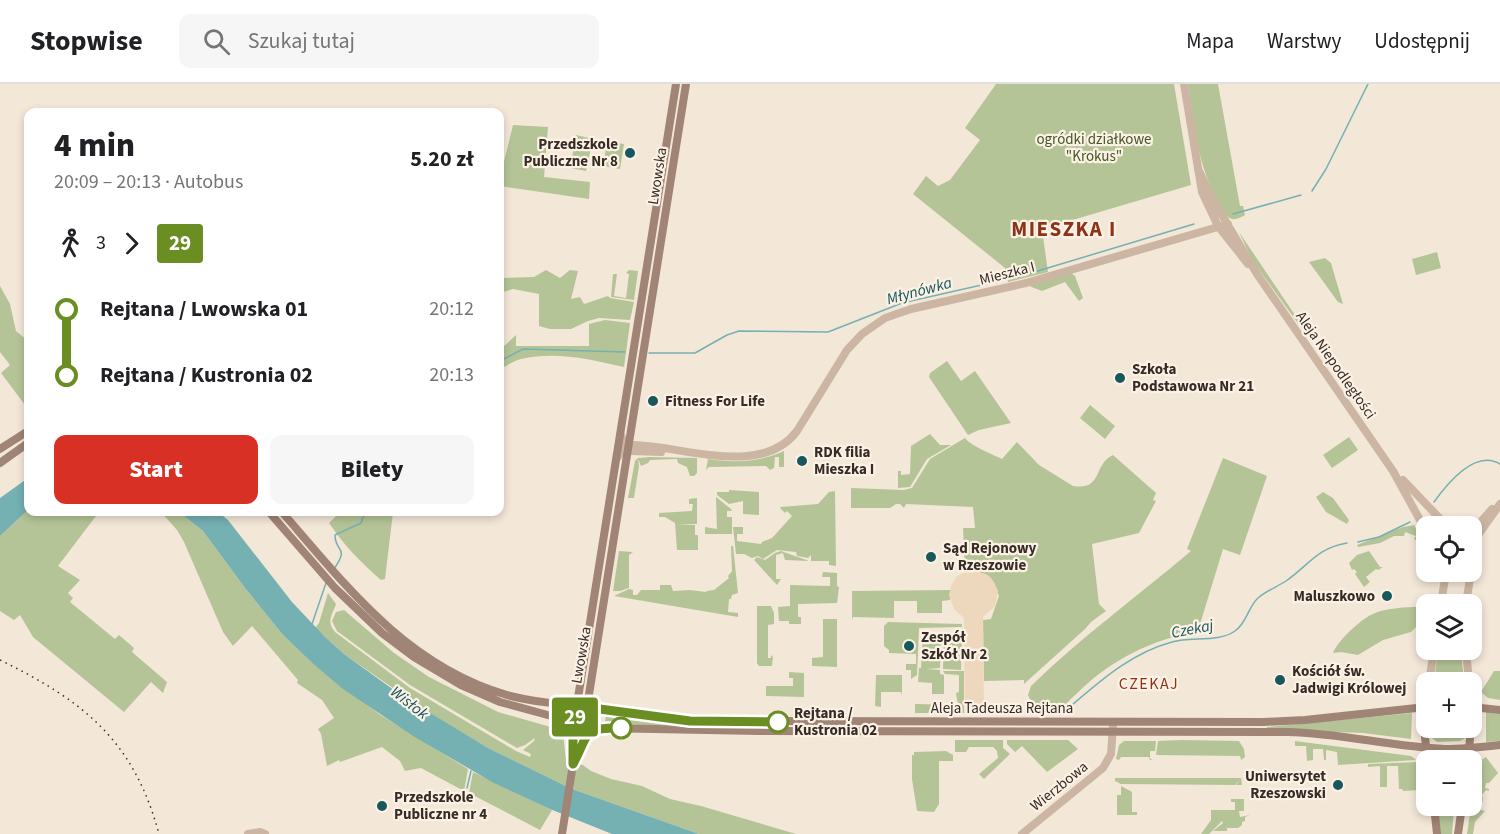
<!DOCTYPE html>
<html lang="pl">
<meta charset="utf-8">
<style>
body{margin:0;font-family:"Source Sans 3",sans-serif;background:#f6f6f6;color:#202124;height:100vh;display:flex;flex-direction:column;font-size:22px;white-space:nowrap}
*{box-sizing:border-box;margin:0}
p{font-size:20px;color:#757577}
.icon{flex:none;width:33px;height:33px;fill:none;stroke:currentColor;stroke-width:2;stroke-linecap:round;stroke-linejoin:round}
.map{position:relative;flex:1;overflow:hidden}
.drawer{position:absolute;left:24px;top:24px;width:480px;height:408px;display:flex;flex-direction:column;background:#fff;border-radius:12px;box-shadow:0 3px 9px #0003}
.drawer>*{flex:none}
.badge{padding:0 12px;border-radius:4px;font-size:21px;line-height:39px}
.controls{position:absolute;left:1416px;top:432px;display:grid;gap:12px}
.controls a{display:grid;place-items:center;width:66px;height:66px;border-radius:12px;background:#fff;box-shadow:0 3px 9px #0003;font-size:30px}
.map>.badge{position:absolute;translate:-50% -50%;box-shadow:0 0 0 3px #fff}
.legs{display:flex;align-items:center;gap:9px;height:66px;padding:0 30px;font-size:20px}
.legs p{margin-inline-start:auto}
.headline{display:flex;align-items:center;justify-content:space-between;height:102px;padding:0 30px}
h1{font-size:33px;font-weight:800;line-height:45px}
.cta{display:flex;gap:12px;margin-top:auto;padding:12px 30px}
.cta a{flex:1;height:69px;border-radius:12px;background:#d93025;color:#fff;font-size:24px;font-weight:800;line-height:69px;text-align:center}
.cta a+a{background:#f6f6f6;color:#202124}
ul{padding:0 30px;list-style:none}
li{display:flex;align-items:center;gap:21px;height:66px;font-size:22px}
li i{display:grid;place-items:center;width:9px;height:100%;margin:0 8px;background:currentColor}
li i::after{content:'';width:15px;height:15px;margin:-8px;border:4px solid;border-radius:50%;background:#fff}
li p{margin-inline-start:auto}
li:first-child i{background:linear-gradient(#0000 50%,currentColor 0)}
li:last-child i{background:linear-gradient(currentColor 50%,#0000 0)}
header{display:flex;align-items:center;gap:36px;box-sizing:border-box;height:84px;padding:0 30px;background:#fff;border-bottom:2px solid #e0e0e0}
header strong{font-size:28px}
nav{display:flex;gap:33px;margin-inline-start:auto;font-size:21px}
.search{width:420px;height:54px;background:#f6f6f6;display:flex;align-items:center;gap:15px;box-sizing:border-box;padding:0 21px;border-radius:12px;color:#757577;font-size:22px}
.map>svg:first-child{display:block}
.green{fill:#b5c497}
.plaza{fill:#edd8be}
.water{fill:#75b0b3}
.lines{fill:none;stroke-linecap:round;stroke-linejoin:round}
.stream{stroke:#75b0b3;stroke-width:1.5}
.tertiary{stroke:#ccb6a3;stroke-width:8}
.secondary{stroke:#a08475;stroke-width:8}
.rail{stroke:#372b26;stroke-width:1.5;stroke-dasharray:1.5 4.5;stroke-linecap:butt}
.line-1-casing{stroke:#fff;stroke-width:14}
.line-1{stroke:#6b8e23;stroke-width:9}
.poi-dot{fill:#18575c;stroke:#fbf1e5;stroke-width:2}
.stop-1-dot{fill:#fff;stroke:#6b8e23;stroke-width:3}
.labels{text-anchor:middle;stroke-width:4.5;stroke-linejoin:round;paint-order:stroke}
.park-label{font-size:15px;fill:#465728;stroke:#fbf1e5}
.poi-label{font-size:15px;font-weight:bold;fill:#372b26;stroke:#fbf1e5;text-anchor:start}
.street-label{font-size:15px;fill:#372b26;stroke:#fbf1e5}
.stop-label{font-size:15px;font-weight:bold;fill:#372b26;stroke:#fbf1e5;text-anchor:start}
.water-label{font-size:16px;font-style:italic;fill:#18575c;stroke:#fbf1e5}
.neighbourhood-label{font-size:16px;letter-spacing:1.5px;fill:#8d3418;stroke:#fbf1e5}
.district-label{font-size:21px;font-weight:bold;letter-spacing:1.5px;fill:#8d3418;stroke:#fbf1e5}
</style>
<header>
<strong>Stopwise</strong>
<div class="search"><svg class="icon" aria-label="search" viewBox="0 0 24 24"><circle cx="10" cy="10" r="6"/><path d="M15 15l6 6"/></svg>Szukaj tutaj</div>
<nav><a>Mapa</a><a>Warstwy</a><a>Udostępnij</a></nav>
</header>
<div class="map">
<svg width="1500" height="750" viewBox="0 0 1500 750">
<rect width="100%" height="100%" fill="#f3e7d8"/>
<path class="green" d="M996,0h178l17,101 -149,44 6,43 -40,10 -3,-14 -92,-74 13,-18 12,10 12,-6 30,-40 -15,-12z
M1188,0h30l22,122h3l2,9c-4,2 -8,5 -13,4 -6,-1 -9,-9 -12,-14 -23,-40 -25,-76 -32,-121z
M513,41l35,2 -4,50 46,5 -1,17 -89,-13v-8z
M576,51l17,4 -7,32 -16,-3z
M611,58l13,2 -4,25 -17,-3 4,-23 4,1z
M1239,148l64,95 -1,2 -50,-69z
M1437,168l4,16 -25,7 -4,-16z
M1325,174l6,5 12,41 -5,-2 -29,-40z
M546,186l14,8 10,-8 8,1 -7,28 9,-2 4,7 24,-8 2,2 24,4 -4,18 -31,-2 -11,3 -17,8h-21l-11,-3v-32l-26,-5 -13,4v-15l34,-1z
M629,186l9,1 -4,29 -23,-3 2,-23h4l-3,22 12,2 3,-24 -3,-1z
M1071,189l4,3 8,22 -4,3 -14,-19 -23,9 -13,-5z
M0,202l10,18 6,27 12,10v64h-3l-24,-32 9,-8 -10,-13z
M605,236l25,3 -6,44c-35,-8 -68,-16 -103,-8 -8,2 -14,7 -21,10v-19l16,-15v11h73v-22z
M947,277l14,20 14,-10 36,52 -32,7 -11,5 -39,-58 1,-4z
M1090,321l25,21 -10,13 -25,-21z
M930,350l10,11h11l-24,14 -17,28 -12,1v-17h3v4l9,-1 1,-28z
M1349,353l9,13 -26,18 -9,-13z
M965,354c6,8 27,16 37,21l15,-17 22,23 34,21c30,5 20,-22 40,-31l43,38 -3,7 3,1 -17,32 -47,11 7,60 7,7 -15,11 -6,7 -61,55v-4l-40,1 -1,-61 8,-1 8,-23 -8,-18 -17,-8 -9,2 -2,-44h12l-2,-21 -67,-3 -2,4 -4,-4h-4l-6,4h-39v-20l53,2 8,-2 18,-29z
M784,367v16h-5v-10h-4l-1,11 -4,2 -4,-4 -57,1 -3,3 2,-11c25,4 53,3 76,-8z
M650,373l47,1v15l-3,3h-4l-3,-9 -9,-4 -1,-4 -27,1 -2,3 -7,3 -3,-7 1,7 -5,32h-6l7,-37 3,-3z
M1223,374l44,18 -27,79 -17,-6 -26,85c-32,0 -73,21 -98,40 -15,11 -28,26 -42,38l-21,-1 -8,-16 3,-9c49,-48 107,-90 160,-135l-4,-2z
M729,406l30,2v23l-16,-1v-13l-14,3 -12,-9v-3h12z
M835,407l1,75 -7,-1v-4h-18v-6l-3,3 -11,-2 -1,-4 -19,-2 -14,9 -5,-3 -6,2 -8,-4h-8l-3,-27h10v7h-6v7l24,3 1,-2 10,-4 20,-22 -5,-5 -2,2 -5,-5 1,-1 37,-3 11,-12z
M1323,408l10,6 16,22 -2,4 -21,-12 -10,-15z
M716,413l15,12 1,2h-5v6h5v17h-27v-7l12,2z
M697,414v26h-20l18,1v10h3v15h-21l-2,-27 -10,-6h-6v-4l33,-2 1,-7h-4v-5z
M28,426v2h71l-41,54 22,14 -12,13 5,5 -3,4 45,37 4,-4 15,13 -2,4 35,30 -4,11 -12,-11 -27,30 -91,-75 -13,-22 -6,5 -14,-9v-75z
M161,428h18l24,19 42,57 38,47 28,27 68,52 89,55 -4,22 -43,-23 -16,3 -5,-10 -18,-14 -42,15 -1,-2 -12,6 -6,-32 -3,-5 16,-11 -12,-18 -25,-17 1,-3 -46,-54 -19,20 -10,-14 -39,-90 -7,-12z
M340,428h53l-8,67 -4,1c-21,-18 -37,-35 -52,-57z
M1414,441l10,19 -2,1 -8,-6 2,-3 -11,-4 -1,4h-10l-14,7 -22,4 -1,-2 46,-18z
M731,462h2l5,47 -6,2 -1,4h-2l-1,13 10,1v4l-124,-21 15,-7 4,1v5h4l4,-5h19v-5h11l2,6 17,-1 16,2 1,-1 7,-1 15,-12 -1,-2 4,-5z
M619,467l14,1 -4,3v33l-9,3h-7z
M781,467l28,10 -24,-1 -2,-7 -7,2v24h5l-4,6 -23,-25 3,-3 8,3 10,-7z
M1369,467l11,16h3l-5,3 -2,-1 -10,8 4,5 -6,5 -9,-13 2,-2 -3,-3 -2,1 -3,-7 8,-8z
M823,488l14,1v13l2,1 -2,16 -39,1v13h3v7h-12v-3h-10l-1,-14 12,-1v-21l40,1v-9h-8z
M950,506v10l-8,1v12h-25v-12h-23v17l-41,-1 -1,3v-29z
M328,509l8,11c-4,12 -10,17 -1,28l75,56 106,63 14,6 1,-3 -8,-4 11,-9 1,-3 -10,7 -8,3 -107,-63 -73,-54 -5,-10 4,-9 8,-2 50,43 35,24 69,35 63,18 2,4 3,27 17,4 8,6 20,8 31,7 28,13 31,7 95,28h-97l-127,-45 -84,-41 -55,-32 -89,-62 -29,-26 4,-5z
M757,522h14l3,7v11l-6,1v33h3v-3l2,2 -1,9h-13l-2,-3z
M1419,523l-1,18 -7,7 -28,8 -25,15 -17,-3 -8,1c5,-13 29,-35 42,-40 12,-5 31,-6 44,-6z
M823,535h14v48l-25,-1v-8l11,-1z
M888,538l74,2v3l-43,1 -2,47 -6,4v-9h-5v-6h10v-10l-27,-1v-3l-5,-4v-20z
M923,550l18,1 -1,33 -13,1 13,1v4l4,1v19h-12v-11l-14,-1 1,-14h2z
M944,551h18l-1,35 -18,-1z
M1438,566h23l3,32h-30z
M943,587h21v42h-49v-9l43,1 -2,-12 3,-1v-17l-14,-1z
M1494,587h6v29l-12,-2 -7,-6z
M789,588l15,1v24l-38,-1v-10h27v-8h-4z
M876,591h26v20l-1,-3h-20v15l-6,-1z
M1486,628l14,2v27l-14,1z
M606,629l75,9v4l-76,-2z
M1412,629l-1,26 -48,-6 -96,-4v-2z
M1429,644h38l-2,10 -5,3 -23,1 -6,-5z
M955,656h48v8l7,6 -26,25 -5,-5 19,-16 -1,-7 -4,-4h-24l-3,5h-11z
M1007,656h61l10,9 -31,23 -25,-26 -7,6 -8,-8z
M1181,656l58,1 5,8 1,8 -4,3 -1,-4 -84,-1 2,-14z
M1124,657h32l-1,10h-5v7l2,2h-2l-1,-3h-28l-2,3 -3,-1 3,-14z
M1295,657l116,15 5,4 -78,5 -1,-13 -11,-2v10h-2l-1,-11h-10v11l-6,1 -1,-15h-11z
M946,667l7,4v6h-14v43l-5,8 -17,-1 -5,-32v-24h2v-3z
M1486,673l12,16 -9,10h-3l-1,5 4,1v2l-3,-1 -5,6 2,1 -2,13 4,1 -10,11 -2,12h-6l10,-67 4,-7z
M1417,678l3,28 -17,1 -1,-2h-3l-1,-23h-11v21h-7v-21l-12,1v-3z
M473,688l79,38 -12,20 -71,-37z
M1115,694h126l1,7h-6l4,-6 -5,6 -114,-1 -6,-3z
M1121,702l11,6v20h5v3h-20v-20h4z
M1231,715h13v12h-5l1,6 10,-2 -5,2v4l-3,1v3l-4,3h-11v3h-14l10,-8 -1,-2 -13,13h-8l10,-14v-10h24v-8h-4z
M1440,722h12l2,3 -2,25h-12l-2,-26z"/>
<path class="plaza" d="M974,486l14,5 6,7 4,9 -3,15 -12,11 1,96h-19l-1,-95 -10,-9 -5,-14 2,-9 5,-9 9,-5z"/>
<path class="water" d="M28,394v32l-28,26v-38z
M179,428h39l10,8 64,82 32,34 20,18 58,42 86,52 84,41 127,45h-87l-62,-25 -58,-27 -79,-46 -70,-47 -32,-27 -28,-27 -38,-47 -42,-57z"/>
<g class="lines">
<path class="stream" d="M1312,107l14,-22 42,-85
M1233,130l68,-19
M649,269h46l32,-18 12,-4 89,1 74,-29 119,-27 173,-52
M500,277l23,-12 102,3
M1434,418c13,-18 41,-53 66,-38
M1358,458l21,-5 31,-15
M334,485c16,-23 1,-16 1,-34l26,-12 4,-11
M312,540l14,-41
M1065,627c32,-27 65,-58 107,-69 19,-6 46,1 63,-11 12,-8 13,-24 23,-33 8,-7 19,-11 28,-17 23,-16 31,-33 61,-38
M467,704l4,-17"/>
<path class="tertiary" d="M1184,0l18,108 16,34 30,38
M1198,85l15,31 44,74 136,197 33,60
M621,351l3,9 7,7 30,1
M617,374l6,-8 11,-5c49,1 128,33 163,-14l50,-81 15,-16 23,-16 26,-9 115,-26 202,-59
M1403,396l44,46
M1472,448l20,-23
M1473,473l3,-19 24,-34
M1455,488h8
M1441,520l5,-32
M1466,520l5,-32
M1466,566l3,32
M1429,598l5,-32
M248,750l12,-2 5,2
M1022,750l81,-66 8,-14 2,-28"/>
<path class="secondary" d="M0,365l28,-18
M0,379l28,-20
M269,428l66,76 47,45 32,24 47,28 39,17 55,15 29,4 17,7 158,3 529,1c53,1 104,15 157,17 18,0 37,-2 55,-4
M282,428c65,75 125,154 225,183 30,8 64,10 95,13 36,5 71,13 108,13l554,1 41,-2 121,-13
M1426,623l-1,31 3,22
M1472,623l28,3
M1468,676l3,-32
M575,677l5,-15 4,-20 102,-642
M1434,722l3,28
M562,750l11,-70v-24l5,-42 98,-614
M1458,750l4,-28"/>
<path class="rail" d="M0,576c84,41 134,81 159,174"/>
</g>
<g class="lines">
<g class="line-1-casing">
<path id="line-1" d="M621,644c-40,-1 -32,7 -48,36v-24l4,-34 113,15 88,1"/>
</g>
<use href="#line-1" class="line-1"/>
</g>
<g class="poi-dot">
<circle cx="630" cy="69" r="6"/>
<circle cx="1120" cy="294" r="6"/>
<circle cx="653" cy="317" r="6"/>
<circle cx="802" cy="377" r="6"/>
<circle cx="931" cy="473" r="6"/>
<circle cx="1387" cy="512" r="6"/>
<circle cx="909" cy="562" r="6"/>
<circle cx="1280" cy="596" r="6"/>
<circle cx="1338" cy="701" r="6"/>
<circle cx="382" cy="722" r="6"/>
</g>
<g class="stop-1-dot">
<circle cx="778" cy="638" r="10"/>
<circle cx="621" cy="644" r="10"/>
</g>
<g class="labels">
<g class="park-label">
<text x="1094" y="60">ogródki działkowe<tspan x="1094" dy="17">"Krokus"</tspan></text>
</g>
<g class="poi-label">
<text x="618" y="65" text-anchor="end">Przedszkole<tspan x="618" dy="17">Publiczne Nr 8</tspan></text>
<text x="1132" y="290">Szkoła<tspan x="1132" dy="17">Podstawowa Nr 21</tspan></text>
<text x="665" y="322">Fitness For Life</text>
<text x="814" y="373">RDK filia<tspan x="814" dy="17">Mieszka I</tspan></text>
<text x="943" y="469">Sąd Rejonowy<tspan x="943" dy="17">w Rzeszowie</tspan></text>
<text x="1375" y="517" text-anchor="end">Maluszkowo</text>
<text x="921" y="558">Zespół<tspan x="921" dy="17">Szkół Nr 2</tspan></text>
<text x="1292" y="592">Kościół św.<tspan x="1292" dy="17">Jadwigi Królowej</tspan></text>
<text x="1326" y="697" text-anchor="end">Uniwersytet<tspan x="1326" dy="17">Rzeszowski</tspan></text>
<text x="394" y="718">Przedszkole<tspan x="394" dy="17">Publiczne nr 4</tspan></text>
</g>
<g class="street-label">
<text transform="translate(657 92) rotate(-81)" y="5">Lwowska</text>
<text transform="translate(1007 189) rotate(-14)" y="5">Mieszka I</text>
<text transform="translate(1336 281) rotate(55)" y="5">Aleja Niepodległości</text>
<text transform="translate(581 571) rotate(-80)" y="5">Lwowska</text>
<text x="1002" y="629">Aleja Tadeusza Rejtana</text>
<text transform="translate(1059 702) rotate(-39)" y="5">Wierzbowa</text>
</g>
<g class="stop-label">
<text x="794" y="634">Rejtana /<tspan x="794" dy="17">Kustronia 02</tspan></text>
</g>
<g class="water-label">
<text transform="translate(919 206) rotate(-15)" y="6">Młynówka</text>
<text transform="translate(1192 544) rotate(-11)" y="6">Czekaj</text>
<text transform="translate(410 618) rotate(38)" y="6">Wisłok</text>
</g>
<g class="neighbourhood-label">
<text x="1149" y="605">CZEKAJ</text>
</g>
<g class="district-label">
<text x="1064" y="152">MIESZKA I</text>
</g>
</g>
</svg>
<div class="controls">
<a><svg class="icon" aria-label="locate" viewBox="0 0 24 24"><circle cx="12" cy="12" r="6"/><path d="M12 2v4M12 18v4M2 12h4M18 12h4"/></svg></a>
<a><svg class="icon" aria-label="layers" viewBox="0 0 24 24"><path d="M12 4l9 5-9 5-9-5zM3 14l9 5 9-5"/></svg></a>
<a>+</a>
<a>−</a>
</div>
<b class="badge" style="left:575px;top:633px;background:#6b8e23;color:#fff">29</b>
<section class="drawer">
<div class="headline"><div><h1>4 min</h1><p>20:09 – 20:13 · Autobus</p></div><b>5.20 zł</b></div>
<div class="legs"><svg class="icon" aria-label="walk" viewBox="0 0 24 24"><circle cx="13" cy="4" r="2"/><path d="M13 8l-2 6 4 7M11 14l-3 7M7 12l3-4h3l4 4"/></svg>3<svg class="icon" aria-label="forward" viewBox="0 0 24 24"><path d="M9 5l7 7-7 7"/></svg><b class="badge" style="background:#6b8e23;color:#fff">29</b></div>
<ul>
<li><i style="color:#6b8e23"></i><b>Rejtana / Lwowska 01</b><p>20:12</p></li>
<li><i style="color:#6b8e23"></i><b>Rejtana / Kustronia 02</b><p>20:13</p></li>
</ul>
<div class="cta"><a>Start</a><a>Bilety</a></div>
</section>
</div>
